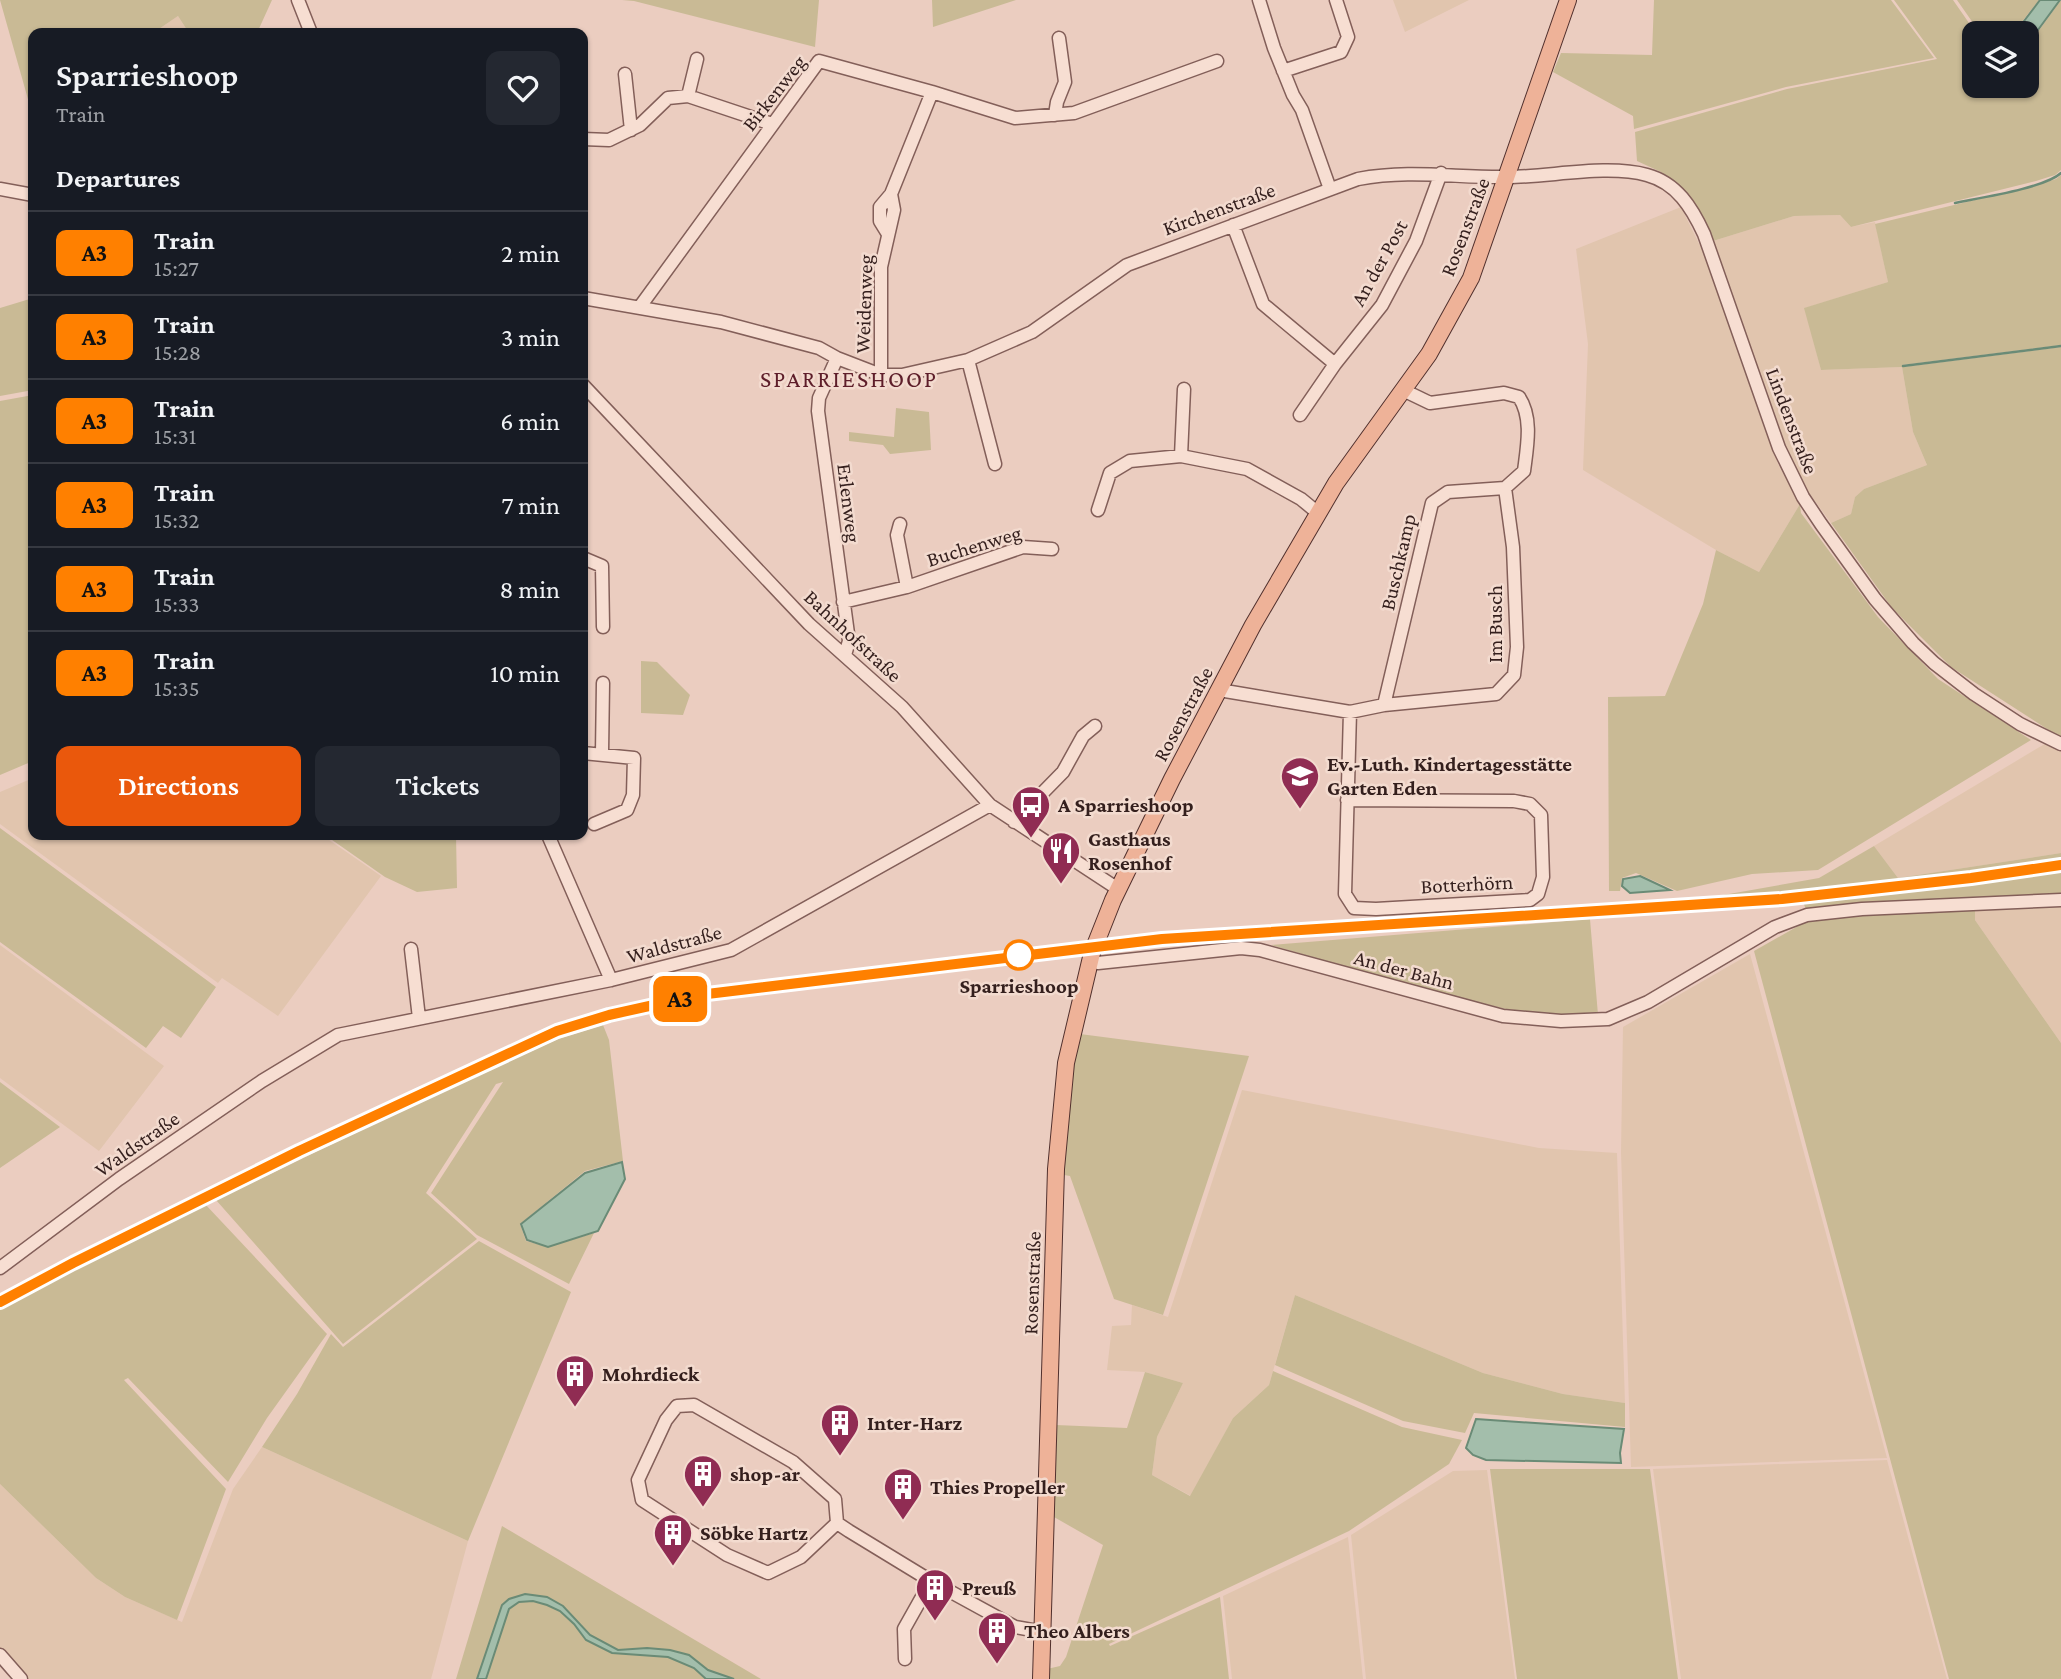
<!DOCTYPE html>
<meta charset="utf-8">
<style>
body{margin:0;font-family:"Crimson Pro",serif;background:#242831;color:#f1f3f6;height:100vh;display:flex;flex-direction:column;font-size:26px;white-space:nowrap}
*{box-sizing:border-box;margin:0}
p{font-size:23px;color:#9ea1a6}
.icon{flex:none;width:38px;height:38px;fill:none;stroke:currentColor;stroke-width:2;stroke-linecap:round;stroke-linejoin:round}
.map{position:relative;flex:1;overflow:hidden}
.side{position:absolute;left:28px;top:28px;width:560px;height:812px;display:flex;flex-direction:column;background:#171b24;border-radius:14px;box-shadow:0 2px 5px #0004}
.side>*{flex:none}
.badge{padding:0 14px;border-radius:10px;font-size:24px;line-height:46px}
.tools{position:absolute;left:1962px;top:21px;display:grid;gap:14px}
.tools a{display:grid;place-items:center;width:77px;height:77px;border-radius:14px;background:#171b24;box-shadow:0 2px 5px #0004;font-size:35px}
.map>.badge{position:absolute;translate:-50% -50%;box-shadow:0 0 0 4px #fff}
h2{padding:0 28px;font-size:26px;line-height:63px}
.round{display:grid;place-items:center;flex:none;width:74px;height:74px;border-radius:14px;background:#242831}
.headline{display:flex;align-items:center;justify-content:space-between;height:119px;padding:0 28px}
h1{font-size:33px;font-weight:600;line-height:52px}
.action{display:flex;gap:14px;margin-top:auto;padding:14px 28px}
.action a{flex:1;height:80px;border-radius:14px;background:#ea580c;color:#fff;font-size:28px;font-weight:600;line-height:80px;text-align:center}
.action a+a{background:#242831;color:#f1f3f6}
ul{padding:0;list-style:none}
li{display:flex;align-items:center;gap:21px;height:84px;padding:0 28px;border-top:2px solid #363941}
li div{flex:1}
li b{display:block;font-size:26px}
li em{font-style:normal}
li .badge{min-width:77px;font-weight:700;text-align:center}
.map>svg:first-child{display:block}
.farmland{fill:#e1c5ae}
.green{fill:#c9ba95}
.water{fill:#a3beab;stroke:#6a8b76;stroke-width:2}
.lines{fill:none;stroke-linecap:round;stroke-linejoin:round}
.stream{stroke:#6a8b76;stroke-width:2.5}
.minor-casing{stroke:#835f59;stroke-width:15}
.major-casing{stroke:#51302d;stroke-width:18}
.minor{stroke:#f7ded2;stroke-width:12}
.major{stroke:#eeb298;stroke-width:16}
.rail-casing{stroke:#341f1d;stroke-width:5}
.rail{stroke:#f3dbcf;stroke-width:2.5;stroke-dasharray:8;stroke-linecap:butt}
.line-casing{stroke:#fff;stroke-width:16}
.line{stroke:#ff8000;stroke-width:10}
.stop-dot{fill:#fff;stroke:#ff8000;stroke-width:3.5}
.labels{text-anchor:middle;stroke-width:5;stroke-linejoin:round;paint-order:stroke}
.street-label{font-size:21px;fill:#341f1d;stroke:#f3dbcf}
.poi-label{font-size:21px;font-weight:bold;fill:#341f1d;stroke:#f3dbcf;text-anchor:start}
.stop-label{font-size:21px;font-weight:bold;fill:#341f1d;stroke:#f3dbcf}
.quarter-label{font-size:24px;letter-spacing:2px;fill:#5e1e2a;stroke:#f3dbcf}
</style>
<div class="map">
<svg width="2061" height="1679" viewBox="0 0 2061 1679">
<rect width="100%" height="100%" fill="#ebcdc0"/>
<path class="farmland" d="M1393,0h76l-64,32z
M178,16l11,17h-36z
M1681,207l27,55 70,202 22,40 -41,68 -43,-22 -133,-80 5,-126 -12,-95z
M1840,215l11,12 24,-5 13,60 -83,26 16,62 81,-3 11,65 14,33 -63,24 -9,8 -4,17 -20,9 -33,-45 -26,-63 -59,-174 81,-25z
M2048,742l13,9v102l-163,25 -24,-32z
M33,778v57h289l59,41 -103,140 -56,-38 -4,5 -218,-159v-32z
M2061,904v139l-86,-123v-14z
M0,945l164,121 -65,85 -99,-73z
M1750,954l137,504 -256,9 -10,-315 2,-125z
M1242,1090l297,58 78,5 8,250 -62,-9 -80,-21 -188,-78 -26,90 -36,33 -42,78 -39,-21 5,-38 26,-54 -38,-11 -38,-2 5,-44 19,-1 1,-20 36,12z
M262,1447l206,94 -37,138h-406l-25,-28v-167l96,94 29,19 57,25 51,-133z
M1887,1460l60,219h-266l-28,-210z
M1487,1470l28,209h-149l-15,-144 102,-64z
M1348,1537l15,142h-131l-9,-83z"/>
<path class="green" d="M0,0h272l-15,33h-68l-11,-17 -25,17h-120v84z
M622,0h197l-4,47 -181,-46z
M932,0h84l-83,27z
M1654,0h237l43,58 -148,29 -152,42 -1,-13 -80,-44 8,-19 91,2z
M1894,0h59l23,33 -2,53h52l1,-39 34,-47v170l-6,5 -19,6 -185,46 -11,-12 -46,1 -81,25 -20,-41 -32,-28 -24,-11 -2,-29 152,-43 150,-30z
M1957,0h82l-22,28v5h-37z
M2061,175v170l-159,20 1,2 158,-20v391l-110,-71 -59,-59 -61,-85 20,-9 4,-17 9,-8 63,-24 -14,-33 -11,-65 -81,3 -17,-62 84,-26 -13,-58 162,-39 19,-6z
M33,298v92l-33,6v-88z
M33,395v366l-33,14v-374z
M896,408l33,4 2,38 -41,4 -7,-9 -34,-4v-9l45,5z
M1800,504l1,9 77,104 60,62 93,61 -213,130 -66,4 -75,17 -41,-18 -14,5 -2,13h-11l-1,-194 57,-1 38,-92 13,-54 43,22z
M641,661l16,1 33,33 -7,20 -42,-2z
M0,828l216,159 -35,51 -18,-12 -17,22 -146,-106z
M325,835h131l1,53 -40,4 -32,-15z
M1874,846l24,32 163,-25v7l-92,15 -121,14 -136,8 107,-19z
M2061,872v24l-254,16 -4,-10 141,-14z
M1975,906v14l86,123v636h-112l-195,-728 53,-30 57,-9z
M1590,919l8,96h-36l-56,-6 -94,-23 -141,-41z
M603,1025l6,15 14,121 -38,10 -65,53 6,17 22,6 46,-14 -25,51 -92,-49 -46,-42 72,-111 -7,2 -70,109 51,46 -134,105 -127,-144 197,-95 145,-66z
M1080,1034l169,22 -86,259 -49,-16 -44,-123 -6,-1 9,-109z
M0,1082l60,45 -60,41z
M205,1204l122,130 -60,84 -39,64 -100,-104 -4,2 102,109 -49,131 -52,-23 -29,-19 -96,-94v-174l42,-24z
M479,1241l92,51 -103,249 -206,-94 35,-53 34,-60 12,13z
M1295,1295l188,78 80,21 62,9v24l-151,-14 -9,20 -62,-12 -128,-56z
M1273,1371l129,56 60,13 -13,24 -100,67 -240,113 1,2 110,-49 9,82h-183l1,-10 13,-3 6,-9 37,-112 -49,-28 2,-92 71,3 18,-56 38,11 -26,54 -5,38 38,21 43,-78 36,-33z
M1490,1469h160l28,210h-161z
M502,1526l259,153h-305z"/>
<path class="water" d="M2040,0h20l-33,45 -1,-12h-7l-1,-4z
M1640,876l30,14 -40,3 -8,-7 1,-7z
M622,1162l3,17 -27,52 -50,16 -21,-7 -6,-16 64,-51z
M1476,1419l148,10 -4,24 1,10 -135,-3 -13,-5 -7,-7z
M525,1594l22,3 16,9 27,29 28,15 29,-2 23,2 19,5 19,15 26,9h-28l-12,-11 -26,-11 -56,-4 -26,-13 -12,-16 -14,-13 -13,-6 -14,-4 -14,1 -10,7 -23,70h-9l25,-74 7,-6z"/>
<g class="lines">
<path class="stream" d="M1955,203c24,-5 90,-15 106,-30
M1903,366l158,-20"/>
<g class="minor-casing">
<path id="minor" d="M298,0l13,33
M1259,0l15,48 19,47 9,15 28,79
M1283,71l58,-19 7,-15 -12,-37
M625,74l6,56
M688,96l9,-37
M1055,115l2,-13 8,-20 -6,-44
M583,139l26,1 31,-15 28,-27 20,-2 84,28
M0,189l33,6
M1233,225l30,79 72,60 47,-59 34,-64 25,-68
M888,234l-8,-13v-14l11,-13
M583,298l138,24 98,26 18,10 44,17h21l66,-15 64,-28 95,-67 231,-86c53,-10 98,-1 150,-2 42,0 99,-13 139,-2 30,8 45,33 57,59l75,214 24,49 18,27 54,75 38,44 21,20 40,31 46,30 41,20
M639,308l180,-247 113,31 83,26 59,-5 143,-52
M837,358l-18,40 -1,13 31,230 -4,14
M968,360l27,104
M881,375v-108l13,-57 -3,-16 41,-102
M583,385l226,239 93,83 88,98 128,84
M1300,415l35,-51
M1181,456l3,-67
M1098,510l12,-37 20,-12 51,-5 66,13 54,30 17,14
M900,524l-3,11 10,52
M583,558l19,8 1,61
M843,602l64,-15 116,-40 29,2
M1219,690l131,22 34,-7 112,-11 18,-19 3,-28 -4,-100 -8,-59 19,-17c3,-24 9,-53 -5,-74l-15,-4 -74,10 -27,-13
M1384,705l48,-202 16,-11 57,-4
M583,753l51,5 -1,37 -6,15 -33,14
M602,753l1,-70
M1347,800l167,1 16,3 11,11 2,62 -5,17 -8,6 -154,9 -22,-1 -9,-14 5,-182
M1014,822l49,-50 20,-36 12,-10
M548,835l63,145
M411,949l8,69
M1090,961l8,2 143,-15 19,2 243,66 58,5 47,-2 40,-17 127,-75 32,-12 55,-6 199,-9
M0,1268l119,-89 143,-98 76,-46 273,-55 120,-30 259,-145
M837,1523l-36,34 -33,16 -41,-18 -85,-55 -4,-20 28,-60 11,-14 17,-1 99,57 42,37 2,24 12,8 82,50 84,46 28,5
M0,1655l21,24
M905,1659l-1,-30 27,-48"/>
</g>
<g class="major-casing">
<path id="major" d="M1041,1679l15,-510 10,-106 26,-110 21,-53 59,-121 81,-154 83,-142 93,-129 42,-76 97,-278"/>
</g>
<use href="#minor" class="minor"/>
<use href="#major" class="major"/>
<g class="rail-casing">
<path id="rail" d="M0,1302l73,-39 226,-112 258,-119 52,-17 90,-21 463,-55 620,-40 189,-21 90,-13"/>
</g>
<use href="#rail" class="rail"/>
</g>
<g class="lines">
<g class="line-casing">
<path id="line" d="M0,1302l73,-39 226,-112 258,-120 52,-16 90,-20 463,-56 620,-40 189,-21 90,-13"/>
</g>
<use href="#line" class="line"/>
</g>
<defs>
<g id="school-pin" transform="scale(2.0125)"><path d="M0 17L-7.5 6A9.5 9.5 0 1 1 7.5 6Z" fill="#902c53" stroke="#f3dbcf"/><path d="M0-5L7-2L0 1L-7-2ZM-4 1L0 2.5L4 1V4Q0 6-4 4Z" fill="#fff"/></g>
<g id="bus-pin" transform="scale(2.0125)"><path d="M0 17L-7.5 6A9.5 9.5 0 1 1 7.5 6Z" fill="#902c53" stroke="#f3dbcf"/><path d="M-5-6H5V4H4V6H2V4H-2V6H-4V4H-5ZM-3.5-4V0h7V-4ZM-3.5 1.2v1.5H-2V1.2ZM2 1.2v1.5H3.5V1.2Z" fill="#fff"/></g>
<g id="restaurant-pin" transform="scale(2.0125)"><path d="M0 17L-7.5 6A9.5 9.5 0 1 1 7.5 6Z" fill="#902c53" stroke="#f3dbcf"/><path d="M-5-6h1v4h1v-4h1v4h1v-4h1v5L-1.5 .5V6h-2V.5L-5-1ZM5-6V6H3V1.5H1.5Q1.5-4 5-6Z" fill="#fff"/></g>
<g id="building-pin" transform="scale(2.0125)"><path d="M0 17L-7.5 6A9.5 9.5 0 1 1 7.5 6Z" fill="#902c53" stroke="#f3dbcf"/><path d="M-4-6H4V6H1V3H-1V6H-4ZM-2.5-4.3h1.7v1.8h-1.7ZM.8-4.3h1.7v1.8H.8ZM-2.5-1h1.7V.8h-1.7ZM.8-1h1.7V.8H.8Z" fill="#fff"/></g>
</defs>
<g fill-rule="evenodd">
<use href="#school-pin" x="1300" y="776"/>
<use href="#bus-pin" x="1031" y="805"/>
<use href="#restaurant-pin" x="1061" y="851"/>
<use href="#building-pin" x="575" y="1374"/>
<use href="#building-pin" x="840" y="1423"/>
<use href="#building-pin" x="703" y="1474"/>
<use href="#building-pin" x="903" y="1487"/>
<use href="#building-pin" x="673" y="1533"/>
<use href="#building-pin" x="935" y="1588"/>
<use href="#building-pin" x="997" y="1631"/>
</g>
<circle class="stop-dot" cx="1019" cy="955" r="14"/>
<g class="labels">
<g class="street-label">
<text transform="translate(774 93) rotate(-52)" y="7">Birkenweg</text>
<text transform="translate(1219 209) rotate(-20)" y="7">Kirchenstraße</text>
<text transform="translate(1465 227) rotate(-69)" y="7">Rosenstraße</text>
<text transform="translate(1379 263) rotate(-61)" y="7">An der Post</text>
<text transform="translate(864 304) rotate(-88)" y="7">Weidenweg</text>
<text transform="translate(1792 421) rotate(69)" y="7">Lindenstraße</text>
<text transform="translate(849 503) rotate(83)" y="7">Erlenweg</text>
<text transform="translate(974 546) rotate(-17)" y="7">Buchenweg</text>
<text transform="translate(1398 562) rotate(-77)" y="7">Buschkamp</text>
<text transform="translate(1495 624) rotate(-90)" y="7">Im Busch</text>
<text transform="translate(853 636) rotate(43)" y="7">Bahnhofstraße</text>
<text transform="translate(1183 714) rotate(-62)" y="7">Rosenstraße</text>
<text transform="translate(1467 884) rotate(-3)" y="7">Botterhörn</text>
<text transform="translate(674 944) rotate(-15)" y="7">Waldstraße</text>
<text transform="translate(1404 970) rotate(15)" y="7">An der Bahn</text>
<text transform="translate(137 1144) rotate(-35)" y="7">Waldstraße</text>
<text transform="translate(1032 1283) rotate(-88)" y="7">Rosenstraße</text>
</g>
<g class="poi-label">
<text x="1327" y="771">Ev.-Luth. Kindertagesstätte<tspan x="1327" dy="24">Garten Eden</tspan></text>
<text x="1058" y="812">A Sparrieshoop</text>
<text x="1088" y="846">Gasthaus<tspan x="1088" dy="24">Rosenhof</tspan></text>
<text x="602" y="1381">Mohrdieck</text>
<text x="867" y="1430">Inter-Harz</text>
<text x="730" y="1481">shop-ar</text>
<text x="930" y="1494">Thies Propeller</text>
<text x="700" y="1540">Söbke Hartz</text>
<text x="962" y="1595">Preuß</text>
<text x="1024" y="1638">Theo Albers</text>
</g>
<g class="stop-label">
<text x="1019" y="993">Sparrieshoop</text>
</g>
<g class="quarter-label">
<text x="849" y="387">SPARRIESHOOP</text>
</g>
</g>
</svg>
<div class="tools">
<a><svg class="icon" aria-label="layers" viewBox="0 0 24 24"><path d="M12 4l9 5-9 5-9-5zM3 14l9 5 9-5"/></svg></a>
</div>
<b class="badge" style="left:680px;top:999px;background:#ff8000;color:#111">A3</b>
<section class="side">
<div class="headline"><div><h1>Sparrieshoop</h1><p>Train</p></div><a class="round"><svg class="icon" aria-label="heart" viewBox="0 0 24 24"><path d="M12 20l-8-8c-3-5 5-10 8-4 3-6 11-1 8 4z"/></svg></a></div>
<h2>Departures</h2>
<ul>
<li><span class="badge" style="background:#ff8000;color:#111">A3</span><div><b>Train</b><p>15:27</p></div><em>2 min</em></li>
<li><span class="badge" style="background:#ff8000;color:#111">A3</span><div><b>Train</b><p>15:28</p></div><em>3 min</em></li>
<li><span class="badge" style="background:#ff8000;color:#111">A3</span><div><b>Train</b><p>15:31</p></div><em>6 min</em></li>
<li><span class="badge" style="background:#ff8000;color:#111">A3</span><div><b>Train</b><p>15:32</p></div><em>7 min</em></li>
<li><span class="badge" style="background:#ff8000;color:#111">A3</span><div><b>Train</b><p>15:33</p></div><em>8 min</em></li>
<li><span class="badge" style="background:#ff8000;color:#111">A3</span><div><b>Train</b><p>15:35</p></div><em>10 min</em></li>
</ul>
<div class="action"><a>Directions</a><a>Tickets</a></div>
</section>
</div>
